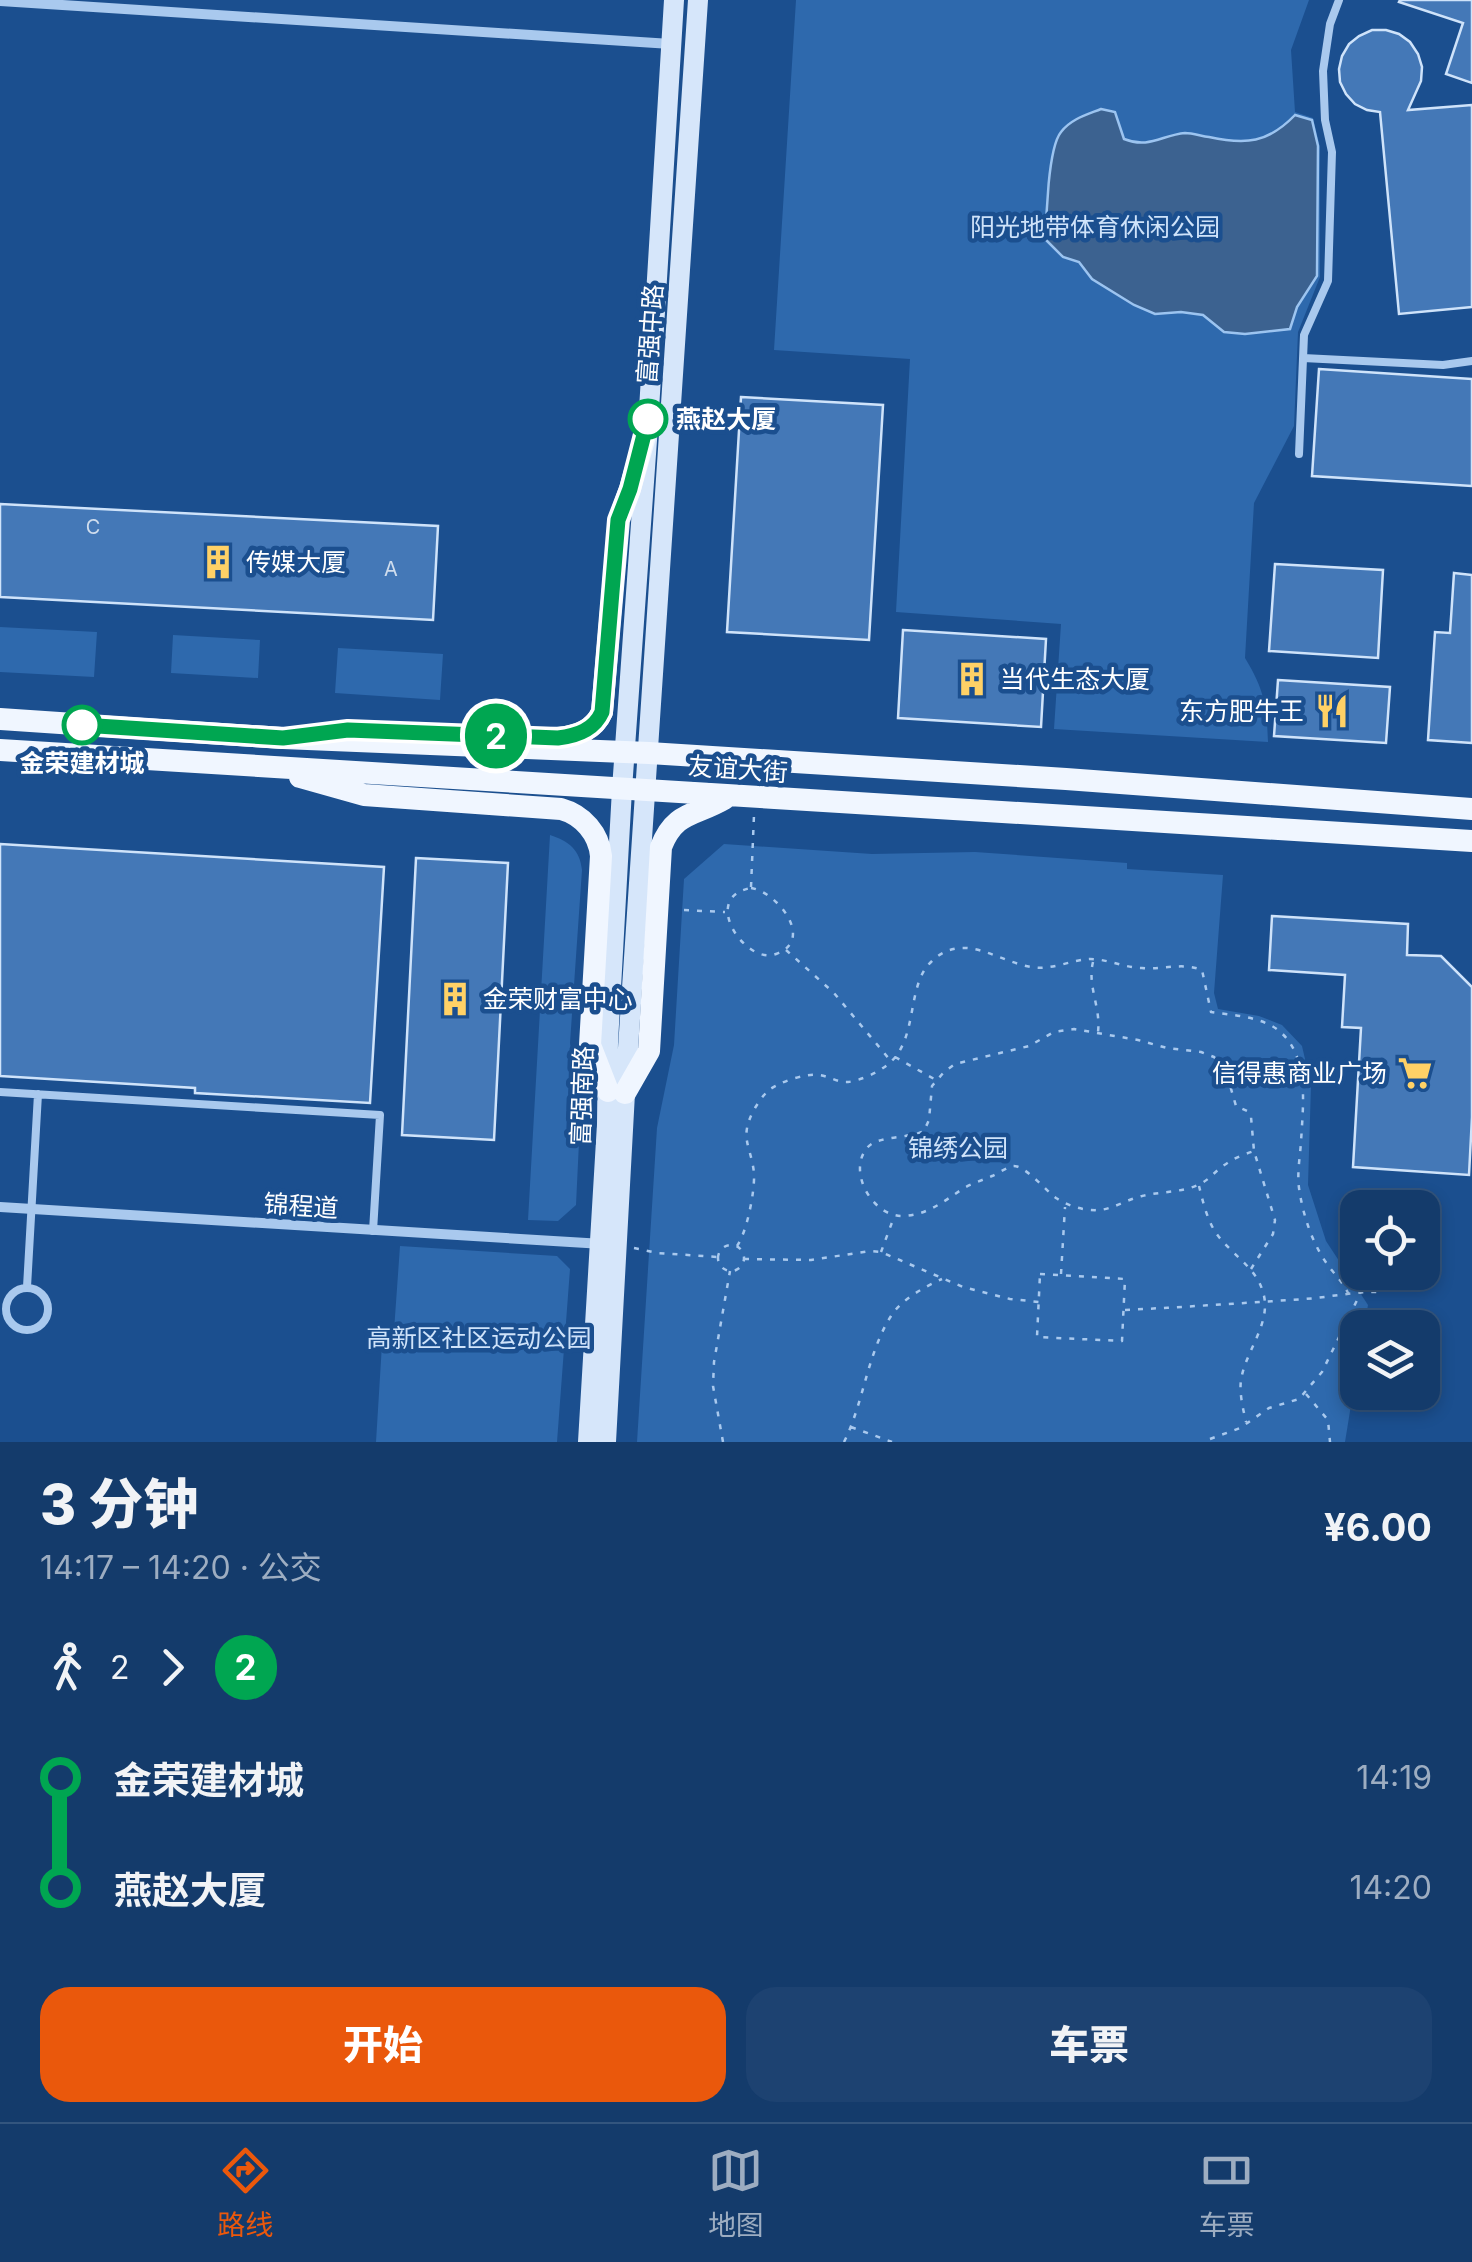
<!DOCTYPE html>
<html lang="zh">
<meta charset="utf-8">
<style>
body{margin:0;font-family:Inter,"Noto Sans SC",sans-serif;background:#1d4271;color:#f1f3f6;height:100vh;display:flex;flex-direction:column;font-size:38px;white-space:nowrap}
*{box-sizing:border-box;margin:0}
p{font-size:32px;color:#9dadc1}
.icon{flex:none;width:55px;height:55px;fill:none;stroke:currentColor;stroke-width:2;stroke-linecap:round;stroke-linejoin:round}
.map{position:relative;height:1442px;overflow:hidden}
.sheet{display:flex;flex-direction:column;background:#143b6b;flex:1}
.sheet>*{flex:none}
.badge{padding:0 20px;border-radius:32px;font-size:35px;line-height:65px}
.controls{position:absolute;left:1340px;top:1190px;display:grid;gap:20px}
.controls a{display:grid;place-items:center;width:100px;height:100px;border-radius:20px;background:#143b6b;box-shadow:0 5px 15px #0003,0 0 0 2px #33557e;font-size:50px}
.map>.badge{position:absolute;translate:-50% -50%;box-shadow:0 0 0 5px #fff}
.legs{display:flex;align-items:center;gap:15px;height:110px;padding:0 40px;font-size:32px}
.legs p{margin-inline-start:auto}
.summary{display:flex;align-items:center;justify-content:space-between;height:170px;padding:0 40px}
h1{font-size:55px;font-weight:800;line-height:75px}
.cta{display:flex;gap:20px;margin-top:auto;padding:20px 40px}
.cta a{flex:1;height:115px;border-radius:30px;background:#ea580c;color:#fff;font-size:40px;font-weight:800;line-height:115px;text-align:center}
.cta a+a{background:#1d4271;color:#f1f3f6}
ul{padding:0 40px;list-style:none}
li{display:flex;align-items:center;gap:35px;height:110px;font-size:38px}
li i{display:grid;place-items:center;width:15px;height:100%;margin:0 12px;background:currentColor}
li i::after{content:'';width:25px;height:25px;margin:-12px;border:8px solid;border-radius:50%;background:#143b6b}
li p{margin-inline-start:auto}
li:first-child i{background:linear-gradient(#0000 50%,currentColor 0)}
li:last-child i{background:linear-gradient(currentColor 50%,#0000 0)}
.tab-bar{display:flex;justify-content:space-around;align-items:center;height:140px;border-top:2px solid #33557e;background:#143b6b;font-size:28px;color:#9dadc1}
.tab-bar a{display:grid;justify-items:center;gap:5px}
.tab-bar .selected{color:#ea580c}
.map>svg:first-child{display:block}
.green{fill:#2e69ad}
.water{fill:#3c6290;stroke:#9cc4f0;stroke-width:2.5}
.building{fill:#4478b7;stroke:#cfe3fa;stroke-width:2.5}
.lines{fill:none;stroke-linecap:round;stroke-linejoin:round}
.path{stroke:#a9c9ee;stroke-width:2.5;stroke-dasharray:5 8;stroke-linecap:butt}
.lane{stroke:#a9c9ee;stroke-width:8}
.street{stroke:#a9c9ee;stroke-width:10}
.secondary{stroke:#d6e6fa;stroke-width:20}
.primary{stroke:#f0f6ff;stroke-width:22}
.line-1-casing{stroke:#fff;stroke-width:22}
.line-1{stroke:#00a651;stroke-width:15}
.stop-1-dot{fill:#fff;stroke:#00a651;stroke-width:5}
.labels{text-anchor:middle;stroke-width:9;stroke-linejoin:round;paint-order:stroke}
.number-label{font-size:20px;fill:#d0dded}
.park-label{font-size:25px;fill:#cfe3fa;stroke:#1b4f8f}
.street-label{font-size:25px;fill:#fff;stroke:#1b4f8f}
.stop-label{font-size:25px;font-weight:bold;fill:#fff;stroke:#1b4f8f;text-anchor:start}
.poi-label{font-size:25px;fill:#fff;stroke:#1b4f8f;text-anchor:start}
</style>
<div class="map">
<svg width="1472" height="1442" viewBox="0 0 1472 1442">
<rect width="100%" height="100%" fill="#1b4f8f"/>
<path class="green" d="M796,0h513l-18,50 4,62 18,6 7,29v130l-22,55 -4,94 -40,77 -9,155c19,31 22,48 23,84l-214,-13 7,-105 -165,-12 14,-253 -136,-9z
M0,627l97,5 -3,45 -94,-5z
M173,635l87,5 -2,38 -87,-5z
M338,648l105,6 -3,46 -105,-7z
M550,835c19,6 30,15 32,35l-12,173 10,78 -4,84 -18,16 -30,-1z
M724,844l148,10 103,-2 152,11v6l96,6 -9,118 4,16 41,7 23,9 20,21 9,39 -3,100 18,56 42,64 -4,22 -6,1 -1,40 -12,74h-708l20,-314 17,-83 10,-166z
M400,1246l157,10 13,13 -13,173h-181l6,-98 11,1z"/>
<path class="water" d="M1101,109l14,3 9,27c25,10 38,-4 61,-6 8,0 16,3 24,4 37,8 59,6 86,-22l17,5 6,26 -1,130 -20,31 -7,22 -45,5 -21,-2 -21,-17 -22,-3 -26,2 -21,-9 -42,-26 -13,-17 -16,-5 -17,-17c0,-22 2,-92 15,-108 10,-13 25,-17 40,-23z"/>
<path class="building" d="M1400,0h72v83l-26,-9 17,-51 -64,-21z
M1372,30h14l13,4 11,8 8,12 4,13 -1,14 -13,29 64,-5v202l-73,7 -19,-202 -13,-2 -12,-6 -9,-10 -6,-12 -1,-13 3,-13 7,-12 10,-8z
M1319,369l153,10v107l-160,-10z
M741,397l142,8 -14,235 -142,-8z
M0,504l438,22 -5,94 -433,-23z
M1275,564l108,6 -5,88 -109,-7z
M1454,573l18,2v168l-44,-3 7,-108 15,1z
M903,630l143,9 -5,88 -143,-9z
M1278,680l112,7 -4,56 -112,-7z
M0,844l384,23 -14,236 -175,-10v-5l-195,-12z
M416,858l92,5 -14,277 -92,-5z
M1272,916l136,8 -1,31 34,1 31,31v130l-3,58 -116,-8 8,-139 -19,-1 3,-52 -76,-5z"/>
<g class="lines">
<path class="path" d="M751,887l3,-72
M751,888c25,3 65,52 25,66 -30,12 -77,-57 -25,-66z
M684,910l41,2
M786,950l48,43 56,67
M1093,962c-6,24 8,45 5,70
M895,1057l41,23
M1199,1186c4,16 9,38 20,51 15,19 37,31 44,55 9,29 -15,56 -21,83 -4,15 1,33 4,47
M718 1258a13 13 0 1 1 26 0a13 13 0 1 1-26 0Z
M737,1246c10,-14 18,-55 17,-73 -3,-28 -16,-35 1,-65 3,-5 9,-14 14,-18 11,-8 36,-17 50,-15 10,1 19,8 29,7 10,-1 27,-8 35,-14 38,-24 21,-82 49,-107 32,-30 64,0 99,6 18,4 40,-7 59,-8 18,0 35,9 52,9 22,2 39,-6 60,2l9,42c19,3 43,4 61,14 39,23 31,78 29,116 -1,15 -4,31 -2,46 4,28 14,58 31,80 7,9 13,15 18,25
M634,1248l23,5 61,4
M881,1252l13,-35
M744,1259l67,1 59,-9 11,1 82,35 47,12 29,3
M1251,1269l22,-35 2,-14 -21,-69 -3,-34 -4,-6 -11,-5 -11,-38 -11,-11 -13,-5 -34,-4 -29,-8 -64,-11 -20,3 -25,14 -74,18 -11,8 -12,14 -3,34 -5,11c-15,8 -47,4 -57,17 -20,24 6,69 36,68 25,-1 41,-15 61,-28 9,-5 19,-8 28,-12 7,-3 15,-9 21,-10 12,-1 32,24 43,32 12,8 28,13 43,12 14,-1 29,-11 43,-14 21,-5 41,-3 60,-13 9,-5 15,-14 24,-19 8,-6 19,-10 28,-13
M1040,1274l85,5 -3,62 -85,-4z
M1061,1274l4,-67
M1125,1310c60,-3 120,-7 180,-11 26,-2 51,-8 77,-7
M1306,1394l22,26 2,22
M851,1427l41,15
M1210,1439l30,-11 29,-20 30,-9 23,-27 39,-80
M723,1442l-10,-56 1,-24 16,-91
M844,1442c20,-40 23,-88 47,-126 10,-16 33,-29 51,-37"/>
<path class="lane" d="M1303,358l140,7 29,-4
M1299,454l5,-119 24,-54 4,-129 -7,-32 -2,-49 7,-47 9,-24
M0,1092l380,23 -7,116
M27,1287l11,-193
M6 1309a21 21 0 1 1 42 0a21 21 0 1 1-42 0Z"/>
<path class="street" d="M0,1l671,43
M0,1207l603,37"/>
<path class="secondary" d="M588,1442l19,-318 1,-82 14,-253 26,-363 26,-426
M606,1442l19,-349 73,-1093"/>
<path class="primary" d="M0,719l283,19 366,15 417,26 406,30
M550,738c22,0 43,-5 52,-26l17,-192 11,-31 18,-63
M0,750l1472,91
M300,777l64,18 197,14c22,6 38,25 40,47l-11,189 18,46
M625,1093l24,-42 12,-204c14,-36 34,-31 63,-48"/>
</g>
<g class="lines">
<g class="line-1-casing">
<path id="line-1" d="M82,725l201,13 65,-8 210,8c19,-2 36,-8 44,-26l16,-192 12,-31 18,-70"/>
</g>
<use href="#line-1" class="line-1"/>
</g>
<defs>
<g id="building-bare" transform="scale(2.7)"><path d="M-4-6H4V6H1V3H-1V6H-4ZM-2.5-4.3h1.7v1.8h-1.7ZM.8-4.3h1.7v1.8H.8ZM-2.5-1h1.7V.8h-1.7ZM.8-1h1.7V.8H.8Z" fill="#ffd166" stroke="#1b4f8f" stroke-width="2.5" paint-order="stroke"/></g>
<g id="restaurant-bare" transform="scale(2.7)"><path d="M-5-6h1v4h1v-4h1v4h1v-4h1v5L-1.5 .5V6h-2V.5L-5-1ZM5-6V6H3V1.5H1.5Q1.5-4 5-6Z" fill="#ffd166" stroke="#1b4f8f" stroke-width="2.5" paint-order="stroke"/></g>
<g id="supermarket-bare" transform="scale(2.7)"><path d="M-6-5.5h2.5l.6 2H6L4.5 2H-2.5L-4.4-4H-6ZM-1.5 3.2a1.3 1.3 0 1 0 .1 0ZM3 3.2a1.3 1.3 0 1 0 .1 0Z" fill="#ffd166" stroke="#1b4f8f" stroke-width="2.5" paint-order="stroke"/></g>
</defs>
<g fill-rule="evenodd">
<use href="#building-bare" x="218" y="562"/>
<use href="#building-bare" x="972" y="679"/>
<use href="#restaurant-bare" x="1332" y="711"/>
<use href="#building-bare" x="455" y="999"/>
<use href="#supermarket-bare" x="1415" y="1073"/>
</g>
<g class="stop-1-dot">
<circle cx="648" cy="419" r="18"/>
<circle cx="82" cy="725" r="18"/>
</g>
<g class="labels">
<g class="number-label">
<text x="93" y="534">C</text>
<text x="391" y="576">A</text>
</g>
<g class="park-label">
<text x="1095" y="236">阳光地带体育休闲公园</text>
<text x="958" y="1157">锦绣公园</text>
<text x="479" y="1347">高新区社区运动公园</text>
</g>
<g class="street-label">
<text transform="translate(650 334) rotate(-86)" y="9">富强中路</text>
<text transform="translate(738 769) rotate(4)" y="9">友谊大街</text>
<text transform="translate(582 1096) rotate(-88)" y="9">富强南路</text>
<text transform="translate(301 1206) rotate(4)" y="9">锦程道</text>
</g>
<g class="stop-label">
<text x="676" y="428">燕赵大厦</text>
<text x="82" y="772" text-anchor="middle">金荣建材城</text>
</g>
<g class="poi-label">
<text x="246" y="571">传媒大厦</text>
<text x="1000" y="688">当代生态大厦</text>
<text x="1304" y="720" text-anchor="end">东方肥牛王</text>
<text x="483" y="1008">金荣财富中心</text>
<text x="1387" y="1082" text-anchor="end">信得惠商业广场</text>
</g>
</g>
</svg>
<div class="controls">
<a><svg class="icon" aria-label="locate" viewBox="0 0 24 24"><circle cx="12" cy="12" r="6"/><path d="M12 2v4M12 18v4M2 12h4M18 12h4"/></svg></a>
<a><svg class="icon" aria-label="layers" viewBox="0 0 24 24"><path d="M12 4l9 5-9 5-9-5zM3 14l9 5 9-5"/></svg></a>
</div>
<b class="badge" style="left:496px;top:736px;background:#00a651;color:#fff">2</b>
</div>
<section class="sheet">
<div class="summary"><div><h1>3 分钟</h1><p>14:17 – 14:20 · 公交</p></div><b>¥6.00</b></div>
<div class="legs"><svg class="icon" aria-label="walk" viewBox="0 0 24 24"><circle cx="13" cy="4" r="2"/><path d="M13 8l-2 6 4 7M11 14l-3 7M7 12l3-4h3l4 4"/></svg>2<svg class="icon" aria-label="forward" viewBox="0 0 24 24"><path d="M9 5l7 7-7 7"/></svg><b class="badge" style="background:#00a651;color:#fff">2</b></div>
<ul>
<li><i style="color:#00a651"></i><b>金荣建材城</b><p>14:19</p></li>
<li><i style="color:#00a651"></i><b>燕赵大厦</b><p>14:20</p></li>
</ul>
<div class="cta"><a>开始</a><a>车票</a></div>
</section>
<nav class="tab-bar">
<a class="selected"><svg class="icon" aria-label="directions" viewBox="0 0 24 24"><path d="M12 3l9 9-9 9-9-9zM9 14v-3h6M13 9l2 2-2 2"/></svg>路线</a>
<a><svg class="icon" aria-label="map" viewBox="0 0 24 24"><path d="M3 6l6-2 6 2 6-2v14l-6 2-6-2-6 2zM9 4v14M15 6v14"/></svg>地图</a>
<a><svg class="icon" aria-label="tickets" viewBox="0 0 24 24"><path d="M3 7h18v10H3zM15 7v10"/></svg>车票</a>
</nav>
